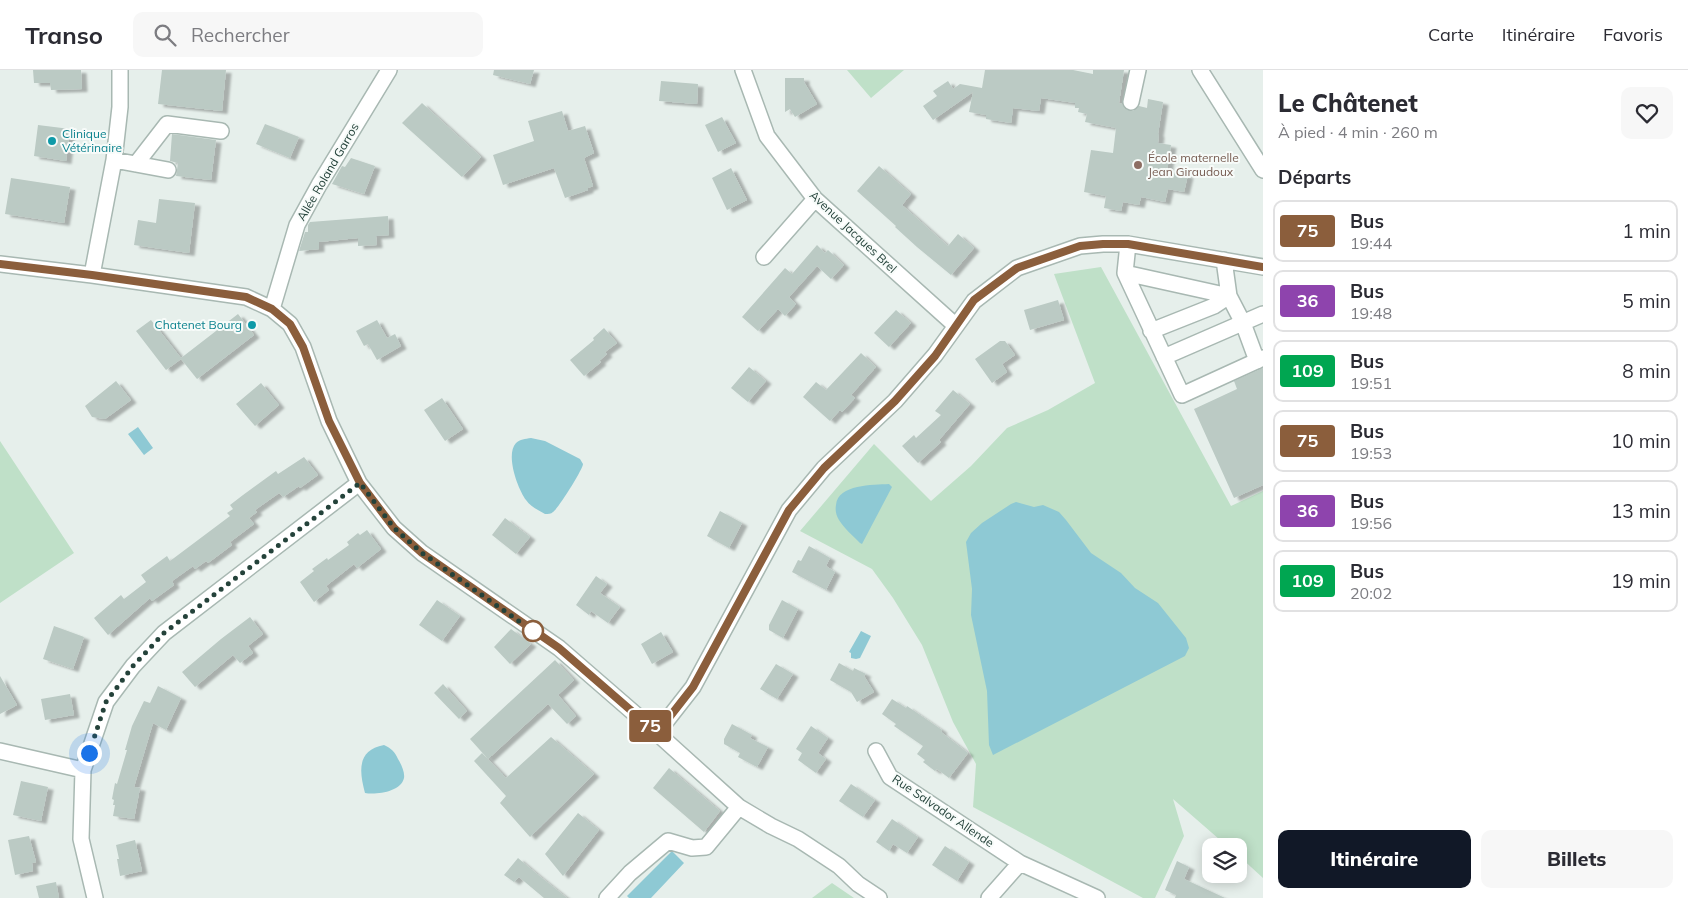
<!DOCTYPE html>
<html lang="fr">
<meta charset="utf-8">
<style>
body{margin:0;font-family:Mulish,sans-serif;background:#f7f7f7;color:#2b2b33;height:100vh;display:flex;flex-direction:column;font-size:19px;white-space:nowrap}
*{box-sizing:border-box;margin:0}
p{font-size:16px;color:#7c7c81}
.icon{flex:none;width:28px;height:28px;fill:none;stroke:currentColor;stroke-width:2;stroke-linecap:round;stroke-linejoin:round}
.map{position:relative;flex:1;overflow:hidden}
.sheet{display:flex;flex-direction:column;background:#fff;width:425px}
.sheet>*{flex:none}
.badge{padding:0 10px;border-radius:4px;font-size:18px;line-height:32px}
.fabs{position:absolute;left:1202px;top:768px;display:grid;gap:10px}
.fabs a{display:grid;place-items:center;width:45px;height:45px;border-radius:10px;background:#fff;box-shadow:0 2px 12px #0003;font-size:25px}
.you{position:absolute;width:25px;height:25px;margin:-12px;border:4px solid #fff;border-radius:50%;background:#1a73e8;box-shadow:0 0 0 8px #1a73e833}
.map>.badge{position:absolute;translate:-50% -50%;box-shadow:0 0 0 2px #fff}
h2{padding:0 15px;font-size:19px;line-height:45px}
.round{display:grid;place-items:center;flex:none;width:52px;height:52px;border-radius:10px;background:#f7f7f7}
.summary{display:flex;align-items:center;justify-content:space-between;height:85px;padding:0 15px}
h1{font-size:24px;font-weight:800;line-height:38px}
.cta{display:flex;gap:10px;margin-top:auto;padding:10px 15px}
.cta a{flex:1;height:58px;border-radius:10px;background:#111827;color:#fff;font-size:20px;font-weight:800;line-height:58px;text-align:center}
.cta a+a{background:#f7f7f7;color:#2b2b33}
ul{padding:0;list-style:none}
li{display:flex;align-items:center;gap:15px;height:62px;margin:0 10px 8px;padding:0 5px;border:2px solid #e1e1e2;border-radius:10px}
li div{flex:1}
li b{display:block;font-size:19px}
li em{font-style:normal}
li .badge{min-width:55px;font-weight:700;text-align:center}
header{display:flex;align-items:center;gap:30px;box-sizing:border-box;height:70px;padding:0 25px;background:#fff;border-bottom:1px solid #e1e1e2}
header strong{font-size:24px}
nav{display:flex;gap:28px;margin-inline-start:auto;font-size:18px}
.search{width:350px;height:45px;background:#f7f7f7;display:flex;align-items:center;gap:12px;box-sizing:border-box;padding:0 18px;border-radius:10px;color:#7c7c81;font-size:19px}
main{display:flex;flex:1;min-height:0}
.map>svg:first-child{display:block}
.green{fill:#bfe0c8}
.water{fill:#8ec9d4}
.building{fill:#bbcac4;filter:url(#shadow)}
.lines{fill:none;stroke-linecap:round;stroke-linejoin:round}
.minor-casing{stroke:#a8b8b2;stroke-width:18}
.minor{stroke:#fff;stroke-width:15}
.line-casing{stroke:#fff;stroke-width:11}
.line{stroke:#8b5e3c;stroke-width:8}
.walk{stroke:#24423a;stroke-width:5;stroke-dasharray:0 9}
.culture-dot{fill:#0f9aa8;stroke:#f7fbf9;stroke-width:2}
.education-dot{fill:#8d6e63;stroke:#f7fbf9;stroke-width:2}
.stop-dot{fill:#fff;stroke:#8b5e3c;stroke-width:2.5}
.labels{text-anchor:middle;stroke-width:4;stroke-linejoin:round;paint-order:stroke}
.culture-label{font-size:12px;fill:#0d838f;stroke:#f7fbf9;text-anchor:start}
.education-label{font-size:12px;fill:#785e54;stroke:#f7fbf9;text-anchor:start}
.street-label{font-size:12px;fill:#24423a;stroke:#f7fbf9}
</style>
<header>
<strong>Transo</strong>
<div class="search"><svg class="icon" aria-label="search" viewBox="0 0 24 24"><circle cx="10" cy="10" r="6"/><path d="M15 15l6 6"/></svg>Rechercher</div>
<nav><a>Carte</a><a>Itinéraire</a><a>Favoris</a></nav>
</header>
<main>
<div class="map">
<svg width="1263" height="828" viewBox="0 0 1263 828">
<defs>
<filter id="shadow"><feDropShadow dx="5.5" dy="3" stdDeviation="1" flood-color="#0004"/></filter>
</defs>
<rect width="100%" height="100%" fill="#e6efeb"/>
<path class="green" d="M847,0h57l-33,28z
M1101,197l130,239 32,-15v387l-24,-22v-10h-12l-54,-47 11,37 -29,62h-12l-170,-91 3,-43 -23,-42 -31,-77 -29,-47 -21,-29 -72,-38 74,-87 57,57 40,-35 36,-38 41,-18 47,-27 -41,-109z
M0,371l74,112 -74,50z
M832,813l22,15h-42z"/>
<path class="water" d="M138,357l15,21 -9,7 -16,-21z
M531,368l14,3 35,18 3,5c0,5 -25,45 -30,48 -2,2 -5,2 -8,2 -7,-4 -14,-7 -19,-14 -8,-11 -21,-45 -10,-57 4,-4 9,-4 15,-5z
M889,414l3,3 -30,57 -2,-1c-7,-7 -16,-15 -21,-23 -3,-5 -4,-10 -3,-15 2,-21 37,-20 53,-21z
M1016,432l18,5 9,-2 16,7 7,8 25,33 30,20 14,15 23,15 28,35 3,10 -4,8 -192,99 -4,-10 -2,-54 -16,-76 1,-26 -6,-47 5,-9 11,-10 29,-19z
M861,561l10,5 -11,22 -4,1 -5,-1v-5l-2,-1z
M384,675c7,3 11,7 14,14 3,5 7,13 6,19 -3,14 -28,17 -39,15 -6,-22 -8,-43 19,-48z
M672,781l12,12 -33,35h-22l-2,-2z"/>
<path class="building" d="M33,0h48l1,19 -31,1 -1,-7h-16z
M162,0h64l-4,41 -64,-7z
M494,0h40l-4,14 -37,-9z
M985,0h88l20,4v-4h31l-5,33 3,1 3,5 8,2 6,-5 8,2 1,-9 15,3 -5,32h1l-1,9 13,2 -4,26 21,4 -4,17 -16,-3 -3,13 -24,-5 -2,8 -16,-3 -2,9 -17,-3 2,-12 -22,-4 7,-42 22,3 3,-25 -31,-6 2,-8 -9,-2 1,-4h-4v-5l-34,-5 -2,13 -26,-3 -2,15 -25,-4v-4l-17,-3 4,-20 -40,28 -10,-14 14,-10 -4,-5 15,-10 5,8 7,-5 22,4z
M785,8h19v4l13,22 -22,13 -5,-8 -5,3z
M661,11l37,3 -1,20 -38,-3z
M422,33l59,54 -19,20 -60,-54z
M562,41l6,20 17,-5 9,27 -10,5 9,28 -5,2v2l-23,8 -11,-30 -51,17 -10,-30 41,-14 -6,-20z
M722,47l14,26 -18,9 -13,-27z
M265,54l34,13 -9,21 -34,-14z
M38,55l32,4 -4,32 -32,-5z
M172,64l44,6 -5,40 -35,-4 2,-13 -8,-2z
M351,88l24,8 -11,28 -32,-10 10,-18 3,1z
M879,96l32,28 -9,11 46,41 10,-12 16,14 -23,27 -34,-28 -22,-20 1,-1 -39,-35z
M731,98l16,32 -20,10 -15,-32z
M11,108l59,9 -6,36 -59,-9z
M159,129l36,4 -6,50 -55,-8 4,-25 18,3z
M388,146l1,19 -13,1 1,9 -19,1v-8l-39,4v7l-20,2 6,-19h3v-7l2,-3z
M817,175l8,8 3,-3 16,15 -13,14 -14,-13 -28,31 7,7 -11,12 -7,-7 -20,22 -16,-14 43,-49 7,6z
M1058,230l6,20 -34,10 -6,-20z
M896,240l15,13 -22,24 -15,-14z
M238,244l16,21 -57,44 -16,-20 -15,11 -30,-39 15,-11 30,38z
M377,250l10,18 8,-4 6,12 -24,14 -9,-16 -4,2 -8,-15z
M604,258l13,15 -12,9 2,2 -8,7 2,1 -17,14 -14,-16 24,-20 -1,-2z
M1000,271h5l10,14 -13,9 5,8 -15,11 -17,-24z
M861,283l15,14 -25,28 4,3 -13,14 -2,-2 -10,11 -27,-24 13,-15 10,8z
M749,297l17,14 -18,21 -17,-14z
M1263,298v117l-29,13 -40,-89 43,-20 -3,-8z
M116,311l15,19 -26,19 -13,-2 -7,-11z
M261,313l18,22 -24,21 -19,-22z
M953,320l17,14 -31,36 2,2 -23,21 -16,-17 12,-11 2,3 25,-23 -6,-4z
M442,328l21,31 -18,12 -21,-31z
M304,387l14,18 -18,13 -1,-2 -16,11 -4,-4 -24,17 2,2 -8,6 5,6 -24,18 2,3 -24,18 -2,-2 -11,8 -2,-3 -21,15 2,4 -22,16 -2,-3 -42,37 -14,-17 27,-23 3,4 22,-17 -5,-7 26,-19 3,5 60,-45 -3,-3 6,-4 -3,-4 13,-10 33,-24 2,3z
M720,441l22,12 -13,25 -22,-12z
M505,448l25,19 -14,17 -24,-19z
M367,460l14,19 -24,19 -3,-4 -28,22 3,4 -15,12 -14,-20 14,-11 -2,-2 15,-11 1,2 21,-15 -2,-3 11,-9 2,2z
M809,476l21,12 -4,8 9,6 -9,18 -34,-18 6,-12 3,1z
M596,506l11,8 -7,9 20,14 -12,16 -17,-12 -2,4 -13,-10z
M437,530l23,16 -18,25 -23,-16z
M782,530l16,9 -15,29 -14,-8v-5z
M250,547l13,17 -15,12 5,7 -13,10 -7,-8 -38,32 -13,-15 39,-33z
M54,556l30,11 -11,32 -30,-10z
M511,559l20,15 -21,20 -16,-17z
M661,562l12,20 -21,12 -11,-20z
M555,590l19,20 -16,15 18,21 -9,8 -19,-20 -60,55 -18,-20z
M839,593l14,8 1,-3 12,6 -2,2 10,16 -17,10 -6,-10 -21,-12z
M776,594l17,10 -16,25 -17,-10z
M0,606l17,29 -17,9z
M443,614l24,27 -8,8 -25,-26z
M158,616l23,12 -15,32 -13,-7 -19,64 6,1 -6,31 -21,-3 2,-11h-2l1,-5 -2,-1 3,-16 2,1 10,-34h-2l7,-24 12,-25 6,2z
M70,624l4,21 -29,5 -4,-21z
M892,629l14,9 1,-2 35,24 -1,2 27,21 -19,25 -12,-9 -2,2 -12,-9 2,-2 -8,-6 6,-8 -29,-20 2,-2 -14,-10z
M732,654l20,11 -2,3 18,9 -11,20 -19,-10 2,-4 -16,-9v-5z
M811,656l17,12 -10,15 8,6 -10,14 -18,-13 4,-7 -6,-4z
M551,667l43,37 -64,63 -30,-34 6,-7 -32,-35 8,-8 24,25z
M669,698l51,43 -16,21 -51,-44z
M21,711l27,6 -7,34 -28,-6z
M851,714l24,16 -12,17 -24,-16z
M578,743l21,17 -36,46 -18,-22z
M892,749l26,18 -11,16 -14,-9 -4,7 -13,-9z
M29,766l7,26 -4,1 1,8 -18,4 -7,-35z
M135,770l7,31 -22,5 -3,-17h2l-3,-14z
M945,776l24,16 -12,19 -25,-16z
M518,788l19,16 30,24h-23l-25,-21 -5,5 -10,-7z
M1177,791l12,6 -5,12 41,19h-50l1,-3 -11,-5z
M56,812l3,16h-20l-3,-12z"/>
<g class="lines">
<g class="minor-casing">
<path id="minor" d="M743,0l24,66 48,63 141,127
M1200,0l63,100
M1131,32l7,-32
M114,90l54,10
M136,94l31,-40 54,7
M1128,174l-3,29 57,122 81,-37
M764,187l51,-58
M1224,190l5,36 14,27 14,38
M0,194l92,11 154,22 26,12 18,15 13,23 26,74 30,62 35,45 28,25 137,95 98,85 82,74 32,19 27,13 41,27 19,18 21,14
M1125,203l104,23
M92,205l22,-115 6,-53v-37
M272,239l25,-84 22,-40 70,-115
M1151,261l63,-25 15,-10
M1164,287l99,-43
M657,663l36,-46 96,-177 35,-42 71,-67 40,-46 39,-54 43,-33 63,-22 23,-2h25l135,23
M0,681l83,19
M876,681l14,26 130,86 77,35
M95,828l-14,-59 2,-69 23,-68 27,-36 31,-33 195,-150
M607,828l23,-25 38,-32 24,7 14,-1 33,-40
M989,828l31,-35"/>
</g>
<use href="#minor" class="minor"/>
</g>
<g class="lines">
<g class="line-casing">
<path id="line" d="M0,194l92,11 154,22 26,12 18,15 13,23 26,74 31,62 34,45 28,25 137,95 98,85 36,-46 96,-177 35,-42 71,-67 40,-45 39,-56 43,-32 63,-22 23,-2h25l135,23"/>
</g>
<use href="#line" class="line"/>
<path class="walk" d="M89,683l17,-51 27,-36 31,-33 196,-150 34,45 28,25 111,78"/>
</g>
<g class="culture-dot">
<circle cx="52" cy="71" r="5"/>
<circle cx="252" cy="255" r="5"/>
</g>
<circle class="education-dot" cx="1138" cy="95" r="5"/>
<circle class="stop-dot" cx="533" cy="561" r="10"/>
<g class="labels">
<g class="culture-label">
<text x="62" y="68">Clinique<tspan x="62" dy="14">Vétérinaire</tspan></text>
<text x="242" y="259" text-anchor="end">Chatenet Bourg</text>
</g>
<g class="education-label">
<text x="1148" y="92">École maternelle<tspan x="1148" dy="14">Jean Giraudoux</tspan></text>
</g>
<g class="street-label">
<text transform="translate(328 102) rotate(-60)" y="4">Allée Roland Garros</text>
<text transform="translate(853 162) rotate(43)" y="4">Avenue Jacques Brel</text>
<text transform="translate(943 741) rotate(34)" y="4">Rue Salvador Allende</text>
</g>
</g>
</svg>
<div class="fabs">
<a><svg class="icon" aria-label="layers" viewBox="0 0 24 24"><path d="M12 4l9 5-9 5-9-5zM3 14l9 5 9-5"/></svg></a>
</div>
<div class="you" style="left:89px;top:683px"></div>
<b class="badge" style="left:650px;top:656px;background:#8b5e3c;color:#fff">75</b>
</div>
<section class="sheet">
<div class="summary"><div><h1>Le Châtenet</h1><p>À pied · 4 min · 260 m</p></div><a class="round"><svg class="icon" aria-label="heart" viewBox="0 0 24 24"><path d="M12 20l-8-8c-3-5 5-10 8-4 3-6 11-1 8 4z"/></svg></a></div>
<h2>Départs</h2>
<ul>
<li><span class="badge" style="background:#8b5e3c;color:#fff">75</span><div><b>Bus</b><p>19:44</p></div><em>1 min</em></li>
<li><span class="badge" style="background:#8e44ad;color:#fff">36</span><div><b>Bus</b><p>19:48</p></div><em>5 min</em></li>
<li><span class="badge" style="background:#00a651;color:#fff">109</span><div><b>Bus</b><p>19:51</p></div><em>8 min</em></li>
<li><span class="badge" style="background:#8b5e3c;color:#fff">75</span><div><b>Bus</b><p>19:53</p></div><em>10 min</em></li>
<li><span class="badge" style="background:#8e44ad;color:#fff">36</span><div><b>Bus</b><p>19:56</p></div><em>13 min</em></li>
<li><span class="badge" style="background:#00a651;color:#fff">109</span><div><b>Bus</b><p>20:02</p></div><em>19 min</em></li>
</ul>
<div class="cta"><a>Itinéraire</a><a>Billets</a></div>
</section>
</main>
